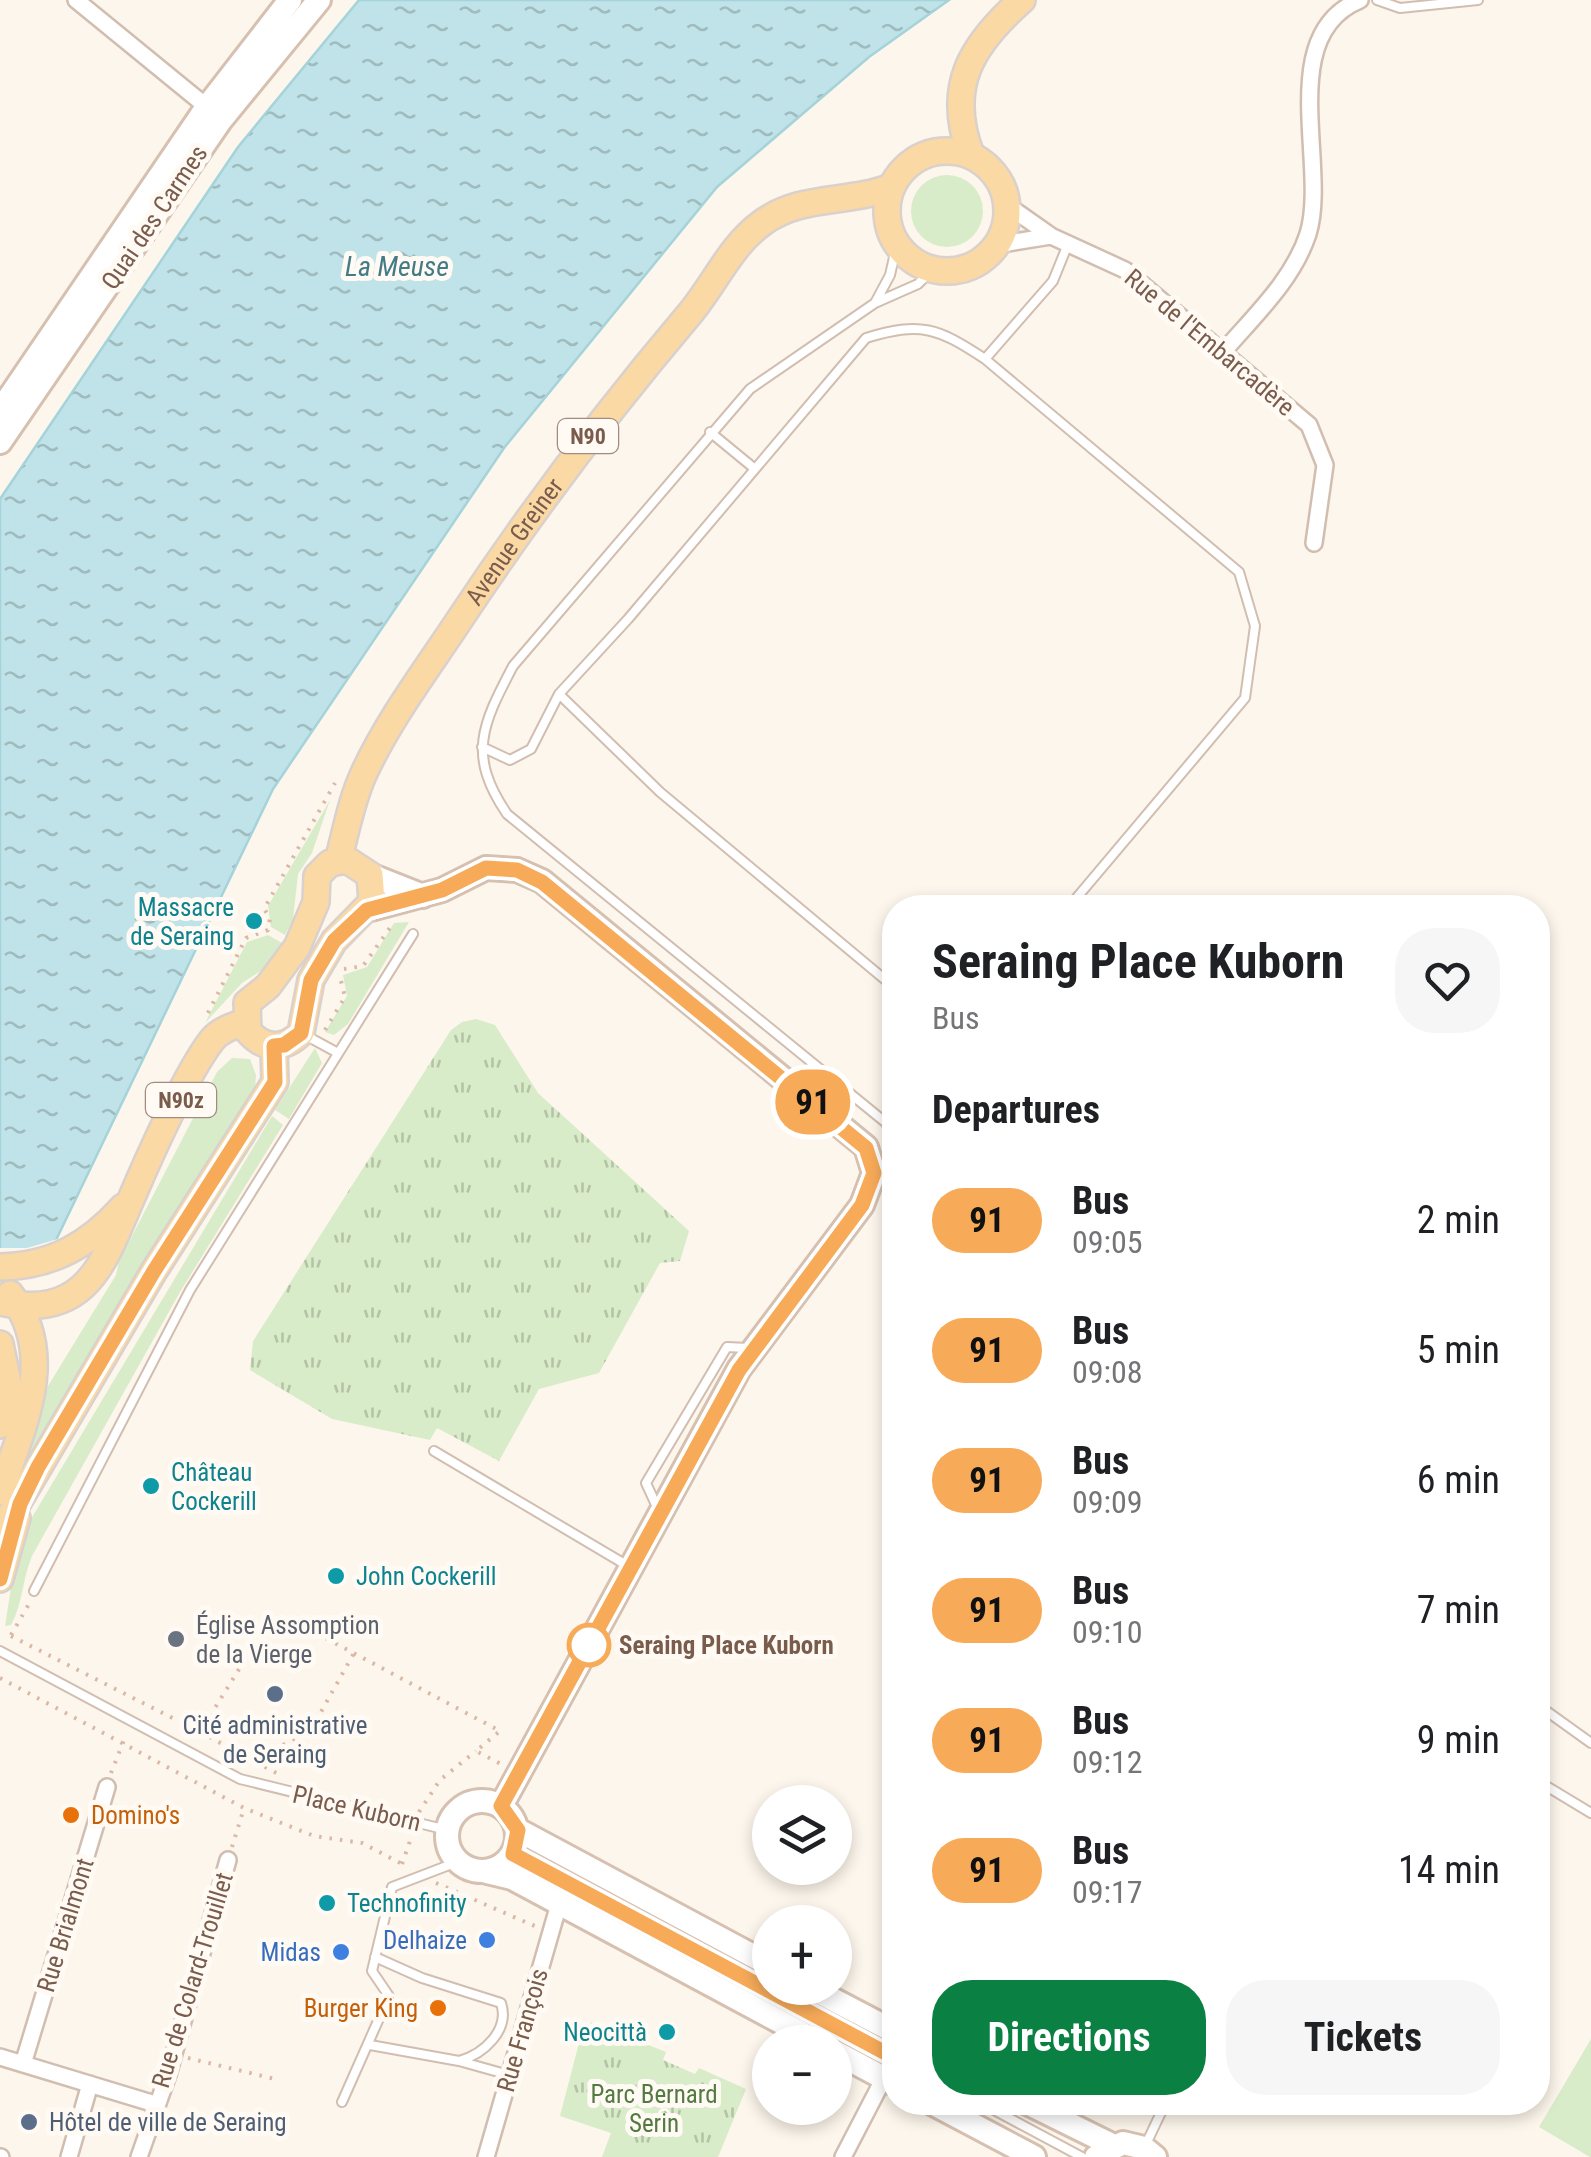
<!DOCTYPE html>
<meta charset="utf-8">
<style>
body{margin:0;font-family:"Roboto Condensed",sans-serif;background:#f6f6f6;color:#202124;height:100vh;display:flex;flex-direction:column;font-size:38px;white-space:nowrap}
*{box-sizing:border-box;margin:0}
p{font-size:32px;color:#757577}
.icon{flex:none;width:55px;height:55px;fill:none;stroke:currentColor;stroke-width:2;stroke-linecap:round;stroke-linejoin:round}
.map{position:relative;flex:1;overflow:hidden}
.side{position:absolute;left:882px;top:895px;width:668px;height:1220px;display:flex;flex-direction:column;background:#fff;border-radius:40px;box-shadow:0 5px 15px #0003}
.side>*{flex:none}
.badge{padding:0 20px;border-radius:32px;font-size:35px;line-height:65px}
.buttons{position:absolute;left:752px;top:1785px;display:grid;gap:20px}
.buttons a{display:grid;place-items:center;width:100px;height:100px;border-radius:50%;background:#fff;box-shadow:0 5px 15px #0003;font-size:50px}
.map>.badge{position:absolute;translate:-50% -50%;box-shadow:0 0 0 5px #fff}
h2{padding:0 50px;font-size:38px;line-height:90px}
.round{display:grid;place-items:center;flex:none;width:105px;height:105px;border-radius:40px;background:#f6f6f6}
.overview{display:flex;align-items:center;justify-content:space-between;height:170px;padding:0 50px}
h1{font-size:48px;font-weight:700;line-height:75px}
.primary-button{display:flex;gap:20px;margin-top:auto;padding:20px 50px}
.primary-button a{flex:1;height:115px;border-radius:40px;background:#0b8043;color:#fff;font-size:40px;font-weight:700;line-height:115px;text-align:center}
.primary-button a+a{background:#f6f6f6;color:#202124}
ul{padding:0;list-style:none}
li{display:flex;align-items:center;gap:30px;height:130px;padding:0 50px}
li div{flex:1}
li b{display:block;font-size:38px}
li em{font-style:normal}
li .badge{min-width:110px;font-weight:700;text-align:center}
.map>svg:first-child{display:block}
.grass{fill:#d8ecc9}
.park{fill:url(#park-tufts)}
.water{fill:url(#water-ripples);stroke:#a5d3da;stroke-width:2.5}
.pier{fill:#fdf6ec}
.lines{fill:none;stroke-linecap:round;stroke-linejoin:round}
.lane-casing{stroke:#d1beb0;stroke-width:12}
.street-casing{stroke:#d1beb0;stroke-width:20}
.secondary-casing{stroke:#d6c0b0;stroke-width:28}
.primary-casing{stroke:#dad1cd;stroke-width:30}
.path{stroke:#d9b8a5;stroke-width:4;stroke-dasharray:2.5 8;stroke-linecap:butt}
.lane{stroke:#fff;stroke-width:8}
.street{stroke:#fff;stroke-width:15}
.secondary{stroke:#fff;stroke-width:22}
.primary{stroke:#fbd9a5;stroke-width:25}
.line-casing{stroke:#fff;stroke-width:22}
.line{stroke:#f7ab59;stroke-width:15}
.culture-dot{fill:#0f9aa8;stroke:#fffaf3;stroke-width:4}
.worship-dot{fill:#6b7280;stroke:#fffaf3;stroke-width:4}
.stop-dot{fill:#fff;stroke:#f7ab59;stroke-width:5}
.service-dot{fill:#5c6f8a;stroke:#fffaf3;stroke-width:4}
.food-dot{fill:#e8710a;stroke:#fffaf3;stroke-width:4}
.shop-dot{fill:#3f7fe0;stroke:#fffaf3;stroke-width:4}
.labels{text-anchor:middle;stroke-width:10;stroke-linejoin:round;paint-order:stroke}
.shield{fill:#fffaf3;stroke:#a28b7f;stroke-width:2.5}
.shield-label{font-size:22px;font-weight:bold;fill:#7a5c4d}
.street-label{font-size:25px;fill:#7a5c4d;stroke:#fffaf3}
.culture-label{font-size:25px;fill:#0d838f;stroke:#fffaf3;text-anchor:start}
.worship-label{font-size:25px;fill:#5b616d;stroke:#fffaf3;text-anchor:start}
.stop-label{font-size:25px;font-weight:bold;fill:#7a5c4d;stroke:#fffaf3;text-anchor:start}
.service-label{font-size:25px;fill:#4e5e75;stroke:#fffaf3}
.food-label{font-size:25px;fill:#c56008;stroke:#fffaf3;text-anchor:start}
.shop-label{font-size:25px;fill:#366cbe;stroke:#fffaf3;text-anchor:end}
.park-label{font-size:25px;fill:#537a41;stroke:#fffaf3}
.water-label{font-size:28px;font-style:italic;fill:#437c86;stroke:#fffaf3}
</style>
<div class="map">
<svg width="1591" height="2157" viewBox="0 0 1591 2157">
<defs>
<pattern id="park-tufts" width="24" height="20" patternUnits="userSpaceOnUse" patternTransform="scale(2.5)"><rect width="24" height="20" fill="#d8ecc9"/><path d="M3 7l-1-3M5 7V3M7 7l1-3M15 17l-1-3M17 17v-4M19 17l1-3" fill="none" stroke="#b4c2a5"/></pattern>
<pattern id="water-ripples" width="26" height="14" patternUnits="userSpaceOnUse" patternTransform="scale(2.5)"><rect width="26" height="14" fill="#bfe3e8"/><path d="M2 4q2-2 4 0t4 0M15 11q2-2 4 0t4 0" fill="none" stroke="#a0bbbe"/></pattern>
</defs>
<rect width="100%" height="100%" fill="#fdf6ec"/>
<path class="grass" d="M911 211a36 36 0 1 1 72 0a36 36 0 1 1-72 0Z
M330,800l-18,53 -14,21 -5,45 -8,16 -14,-8 -3,-21z
M409,922l-61,102 -14,11 -9,-3 22,-36 -4,-21 24,-8 27,-44z
M268,935l14,8 -15,24 -25,16 -37,40 42,-81z
M315,1048l7,15 -33,56 -14,-9z
M232,1058l18,1 6,16 -1,15 -255,421 29,-94 87,-142 3,-14 98,-189z
M272,1116l11,9 -103,167 -148,264c-10,24 -9,47 -21,69l-6,1 8,-51 18,-56z
M1591,2039v118h-1l-51,-30z"/>
<path class="park" d="M476,1019l19,6 43,68 151,138 -9,30 -20,2 -61,110 -60,16 -40,72 -62,-33 -7,12 -98,-21 -82,-49 3,-29 198,-311 11,-8z
M591,2022l75,30 -3,8 32,14 4,-6 47,21 -28,68h-116l9,-24 -51,-17 20,-77z"/>
<path class="water" d="M359,0h590l-80,57 -152,130 -213,261 -231,341 -216,449 -57,137v-876l238,-352z"/>
<path class="pier" d="M61,1238l-57,140 -4,2v-132h27z"/>
<g class="lines">
<g class="lane-casing">
<path id="lane" d="M1377,0l23,8 78,-8
M897,244l-7,31 -15,28 43,-19 15,-15
M875,303l-125,86 -237,277c-31,59 -46,89 -6,148l378,308 10,-11
M985,359l68,-78 15,-37
M710,432l45,37
M559,694l101,98 235,196
M482,747l28,13 21,-11 28,-55 69,-75 238,-281c55,-17 72,-10 119,21l254,213 16,54 -10,72 -177,210
M305,1035l33,18
M885,1122l10,14
M434,1451l194,115
M657,1507l-11,-24 81,-136 21,1
M34,1591l156,-301 223,-356
M0,1651l240,128 207,51
M1538,1705l53,38
M1538,1781l53,32
M513,1854l382,204
M375,1957l47,21 79,25c9,27 -17,51 -42,58
M370,2045l89,16 50,14
M342,2102l47,-106 -17,-25 20,-84 65,-25
M979,2102l103,55
M1146,2144l20,-42"/>
</g>
<g class="street-casing">
<path id="street" d="M76,0l131,107
M1007,205l44,31 74,34 184,155 16,40 -11,78
M996,245l55,-9
M1223,352c31,-36 70,-72 85,-118 21,-67 -34,-199 52,-234
M0,2057l155,47
M23,2064l84,-277
M0,2157h1
M69,2157l21,-73
M139,2157l29,-82 60,-215
M486,2157l73,-253
M843,2157l41,-79"/>
</g>
<g class="secondary-casing">
<path id="secondary" d="M0,411l207,-304 83,-107
M0,442l220,-321 99,-121
M370,875l53,21
M367,910l75,-20 44,-22 31,2 25,11 324,266 8,26 -12,32 -123,164 -238,437
M447 1836a35 35 0 1 1 70 0a35 35 0 1 1-70 0Z
M518,1830l252,135
M487,1872l25,6 306,164
M811,1988l84,44
M835,2052l60,32
M930,2102l104,55
M1025,2102l87,43
M1096,2157l27,-14 21,5 11,9"/>
</g>
<g class="primary-casing">
<g id="primary">
<circle cx="947" cy="211" r="60"/>
<path d="M971,155c-26,-68 0,-110 51,-155"/>
<path d="M347,860l23,15 2,27 -38,39 -23,39 -10,53c-17,17 -37,17 -53,-2l-1,-28 21,-17 29,-39 19,-45 1,-26 13,-13z"/>
<path id="s1" d="M338,861c8,-29 13,-60 26,-88 25,-54 63,-104 96,-154 70,-106 145,-205 227,-302 27,-31 42,-70 75,-94 39,-29 86,-19 129,-36"/>
<path d="M0,1267c52,-1 89,-22 123,-60"/>
<path d="M0,1302c88,19 104,-41 132,-105 17,-40 55,-125 80,-157 8,-10 21,-14 33,-18"/>
<path d="M0,1344l8,39 -8,42"/>
<path d="M0,1492c22,-64 59,-137 10,-198"/>
<path d="M0,1533l154,-262 121,-189 -1,-36"/>
<path d="M0,1579l17,-61"/>
</g>
</g>
<path class="path" d="M344,969l19,-3 29,-41
M208,1013l38,-75 22,-8 2,-12 -6,-9 71,-126
M325,1030l20,-33 -5,-20
M11,1635l18,-31
M11,1636l189,96 59,-95 17,-13h23l201,107 -24,20 25,13
M0,1678l244,130 70,28 48,7 44,23
M200,1732l80,43
M256,1761l56,-33 42,-75
M111,1773l15,-38
M419,1812l21,-32 36,-29
M232,1847l12,-39
M402,1864l10,-29
M436,1883l101,44
M188,2058l87,21"/>
<use href="#lane" class="lane"/>
<use href="#street" class="street"/>
<use href="#secondary" class="secondary"/>
<use href="#primary" class="primary"/>
</g>
<g class="lines">
<g class="line-casing">
<path id="line" d="M0,1579l20,-75 18,-37 116,-196 121,-189 -1,-36 10,-1 17,-12 10,-53 23,-39 33,-31 75,-20 44,-22 31,2 25,12 324,266 8,25 -12,32 -123,165 -238,436 17,24 -5,24 382,204"/>
</g>
<use href="#line" class="line"/>
</g>
<g class="culture-dot">
<circle cx="254" cy="921" r="10"/>
<circle cx="151" cy="1486" r="10"/>
<circle cx="336" cy="1576" r="10"/>
<circle cx="327" cy="1903" r="10"/>
<circle cx="667" cy="2032" r="10"/>
</g>
<circle class="worship-dot" cx="176" cy="1639" r="10"/>
<circle class="stop-dot" cx="589" cy="1645" r="20"/>
<g class="service-dot">
<circle cx="275" cy="1694" r="10"/>
<circle cx="29" cy="2122" r="10"/>
</g>
<g class="food-dot">
<circle cx="71" cy="1815" r="10"/>
<circle cx="438" cy="2008" r="10"/>
</g>
<g class="shop-dot">
<circle cx="487" cy="1940" r="10"/>
<circle cx="341" cy="1952" r="10"/>
</g>
<g class="labels">
<g class="shield">
<rect x="558" y="419" width="60" height="34" rx="8"/>
<rect x="146" y="1083" width="70" height="34" rx="8"/>
</g>
<g class="shield-label">
<text x="588" y="444">N90</text>
<text x="181" y="1108">N90z</text>
</g>
<g class="street-label">
<text transform="translate(154 217) rotate(-56)" y="9">Quai des Carmes</text>
<text transform="translate(1210 342) rotate(40)" y="9">Rue de l'Embarcadère</text>
<text dy="9" stroke="none"><textPath href="#s1" startOffset="368">Avenue Greiner</textPath></text>
<text transform="translate(357 1808) rotate(13)" y="9">Place Kuborn</text>
<text transform="translate(65 1925) rotate(-73)" y="9">Rue Brialmont</text>
<text transform="translate(192 1980) rotate(-73)" y="9">Rue de Colard-Trouillet</text>
<text transform="translate(522 2030) rotate(-74)" y="9">Rue François</text>
</g>
<g class="culture-label">
<text x="234" y="916" text-anchor="end">Massacre<tspan x="234" dy="29">de Seraing</tspan></text>
<text x="171" y="1481">Château<tspan x="171" dy="29">Cockerill</tspan></text>
<text x="356" y="1585">John Cockerill</text>
<text x="347" y="1912">Technofinity</text>
<text x="647" y="2041" text-anchor="end">Neocittà</text>
</g>
<g class="worship-label">
<text x="196" y="1634">Église Assomption<tspan x="196" dy="29">de la Vierge</tspan></text>
</g>
<g class="stop-label">
<text x="619" y="1654">Seraing Place Kuborn</text>
</g>
<g class="service-label">
<text x="275" y="1734">Cité administrative<tspan x="275" dy="29">de Seraing</tspan></text>
<text x="49" y="2131" text-anchor="start">Hôtel de ville de Seraing</text>
</g>
<g class="food-label">
<text x="91" y="1824">Domino's</text>
<text x="418" y="2017" text-anchor="end">Burger King</text>
</g>
<g class="shop-label">
<text x="467" y="1949">Delhaize</text>
<text x="321" y="1961">Midas</text>
</g>
<g class="park-label">
<text x="654" y="2103">Parc Bernard<tspan x="654" dy="29">Serin</tspan></text>
</g>
<g class="water-label">
<text x="397" y="276">La Meuse</text>
</g>
</g>
</svg>
<div class="buttons">
<a><svg class="icon" aria-label="layers" viewBox="0 0 24 24"><path d="M12 4l9 5-9 5-9-5zM3 14l9 5 9-5"/></svg></a>
<a>+</a>
<a>−</a>
</div>
<b class="badge" style="left:813px;top:1102px;background:#f7ab59;color:#111">91</b>
<section class="side">
<div class="overview"><div><h1>Seraing Place Kuborn</h1><p>Bus</p></div><a class="round"><svg class="icon" aria-label="heart" viewBox="0 0 24 24"><path d="M12 20l-8-8c-3-5 5-10 8-4 3-6 11-1 8 4z"/></svg></a></div>
<h2>Departures</h2>
<ul>
<li><span class="badge" style="background:#f7ab59;color:#111">91</span><div><b>Bus</b><p>09:05</p></div><em>2 min</em></li>
<li><span class="badge" style="background:#f7ab59;color:#111">91</span><div><b>Bus</b><p>09:08</p></div><em>5 min</em></li>
<li><span class="badge" style="background:#f7ab59;color:#111">91</span><div><b>Bus</b><p>09:09</p></div><em>6 min</em></li>
<li><span class="badge" style="background:#f7ab59;color:#111">91</span><div><b>Bus</b><p>09:10</p></div><em>7 min</em></li>
<li><span class="badge" style="background:#f7ab59;color:#111">91</span><div><b>Bus</b><p>09:12</p></div><em>9 min</em></li>
<li><span class="badge" style="background:#f7ab59;color:#111">91</span><div><b>Bus</b><p>09:17</p></div><em>14 min</em></li>
</ul>
<div class="primary-button"><a>Directions</a><a>Tickets</a></div>
</section>
</div>
